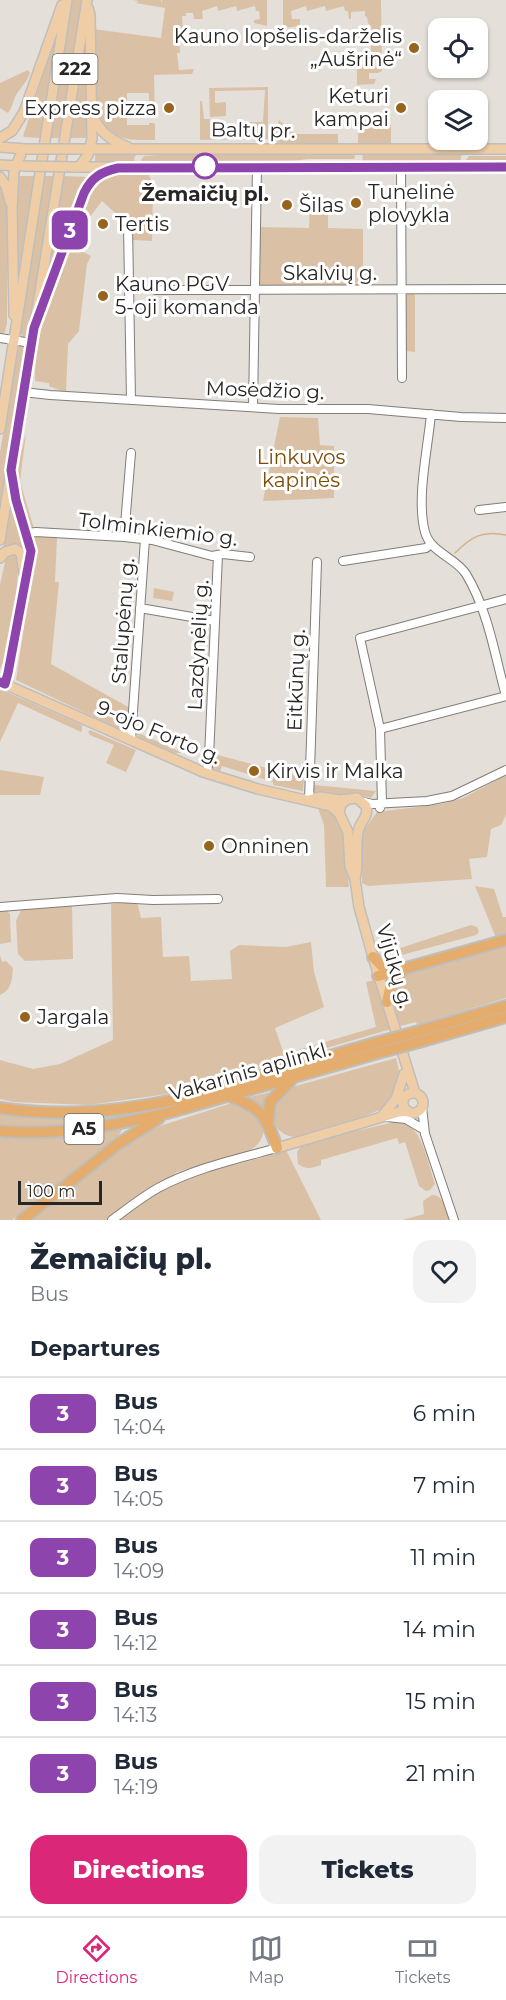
<!DOCTYPE html>
<meta charset="utf-8">
<style>
body{margin:0;font-family:Montserrat,sans-serif;background:#f2f2f3;color:#1f2937;height:100vh;display:flex;flex-direction:column;font-size:22px;white-space:nowrap}
*{box-sizing:border-box;margin:0}
p{font-size:20px;color:#747a83}
.icon{flex:none;width:33px;height:33px;fill:none;stroke:currentColor;stroke-width:2;stroke-linecap:round;stroke-linejoin:round}
.map{position:relative;height:1220px;overflow:hidden}
.drawer{display:flex;flex-direction:column;background:#fff;flex:1}
.drawer>*{flex:none}
.badge{padding:0 12px;border-radius:9px;font-size:21px;line-height:39px}
.controls{position:absolute;left:428px;top:18px;display:grid;gap:12px}
.controls a{display:grid;place-items:center;width:60px;height:60px;border-radius:12px;background:#fff;box-shadow:0 2px 4px #0004;font-size:30px}
.scale{position:absolute;left:18px;bottom:15px;width:84px;box-sizing:border-box;padding-left:6px;border:3px solid #282624;border-top:0;font-size:16px;line-height:21px;white-space:nowrap;color:#282624;-webkit-text-stroke:4px #fff;paint-order:stroke}
.map>.badge{position:absolute;translate:-50% -50%;box-shadow:0 0 0 3px #fff}
h2{padding:0 30px;font-size:22px;line-height:54px}
.round{display:grid;place-items:center;flex:none;width:63px;height:63px;border-radius:18px;background:#f2f2f3}
.overview{display:flex;align-items:center;justify-content:space-between;height:102px;padding:0 30px}
h1{font-size:28px;font-weight:800;line-height:45px}
.action{display:flex;gap:12px;margin-top:auto;padding:12px 30px}
.action a{flex:1;height:69px;border-radius:18px;background:#db2777;color:#fff;font-size:24px;font-weight:800;line-height:69px;text-align:center}
.action a+a{background:#f2f2f3;color:#1f2937}
ul{padding:0;list-style:none}
li{display:flex;align-items:center;gap:18px;height:72px;padding:0 30px;border-top:2px solid #e0e1e3}
li div{flex:1}
li b{display:block;font-size:22px}
li em{font-style:normal}
li .badge{min-width:66px;font-weight:700;text-align:center}
.menu{display:flex;justify-content:space-around;align-items:center;height:84px;border-top:2px solid #e0e1e3;background:#fff;font-size:16px;color:#747a83}
.menu a{display:grid;justify-items:center;gap:3px}
.menu .current{color:#db2777}
.map>svg:first-child{display:block}
.green{fill:#dac1a6}
.lines{fill:none;stroke-linecap:round;stroke-linejoin:round}
.stream{stroke:#d5b087;stroke-width:1.5}
.minor-casing{stroke:#827d78;stroke-width:10}
.major-casing{stroke:#bebebd;stroke-width:12}
.highway-casing{stroke:#bebebd;stroke-width:14}
.minor{stroke:#fff;stroke-width:8}
.major{stroke:#efcea7;stroke-width:9}
.highway{stroke:#e4ad6d;stroke-width:10}
.major-bridge-casing{stroke:#bebebd;stroke-width:12;stroke-linecap:butt}
.highway-bridge-casing{stroke:#bebebd;stroke-width:14;stroke-linecap:butt}
.major-bridge{stroke:#efcea7;stroke-width:9}
.highway-bridge{stroke:#e4ad6d;stroke-width:10}
.line-casing{stroke:#fff;stroke-width:14}
.line{stroke:#8e44ad;stroke-width:9}
.poi-dot{fill:#98631b;stroke:#fff;stroke-width:2}
.stop-dot{fill:#fff;stroke:#8e44ad;stroke-width:3}
.labels{text-anchor:middle;stroke-width:6;stroke-linejoin:round;paint-order:stroke}
.shield{fill:#fff;stroke:#686766;stroke-width:1.5}
.shield-label{font-size:18px;font-weight:bold;fill:#282624}
.poi-label{font-size:20px;fill:#282624;stroke:#fff;text-anchor:start}
.street-label{font-size:20px;fill:#282624;stroke:#fff}
.stop-label{font-size:20px;font-weight:bold;fill:#282624;stroke:#fff}
.park-label{font-size:20px;fill:#7a4b00;stroke:#fff}
</style>
<div class="map">
<svg width="506" height="1220" viewBox="0 0 506 1220">
<rect width="100%" height="100%" fill="#e4dfd9"/>
<path class="green" d="M72,0h10l-22,138h-10z
M133,0h28v4l1,-4h105v26l-13,-3v-3l6,-1 -1,-8h-3l-1,-5 -18,5 -1,-5 -18,5 -1,-5 -15,5 1,8h-9l-1,-6h-7v3h-4l1,18 -4,1 1,18h-3l2,17 15,-1 -2,5 -38,1 1,40 -6,1v-23h-22v32h22v-2h4l2,1v16c-20,0 -31,2 -47,-11l-3,2 -9,-16 -3,-86 68,9 4,-30 -29,-5 2,-2z
M283,0h98l1,71 -4,2h-9v6h7l-2,5 -17,1v-16l5,-5h7l2,-3v-35l-3,-3 -1,-6 -2,-1v-5l-14,1v7h-2l-1,-8h-3l-1,-5 -18,5 -1,-5 -18,5 -1,-5 -15,5 1,8h8v7l-17,2z
M58,30l-17,108 -17,-1 -1,-1z
M86,33l2,105h-19l16,-104z
M28,70l2,3c-3,9 -9,14 -14,22 -3,6 -4,13 -8,18l-8,-5v-25z
M268,87v52l-68,1v-39h2l2,18h6v11l36,-3v-5h17l2,-32 -50,1v12l11,-1v14l-16,1 -1,-29z
M279,120l16,14h43v12l-58,-1 -3,-2 -1,-14z
M358,125h33v20l-33,1z
M203,152l151,1 1,5 -2,1h-46l-25,4h-137l-4,-3 3,-4z
M95,153l42,1 -3,4 1,6 -40,-1z
M462,153l-2,10h-99l2,-6 -1,-3z
M469,156h37v7h-37l-3,-3z
M113,173h35l5,12 -1,56 -19,-1 -1,-19 -10,-2 -20,-18 -16,21 -8,-1c8,-20 11,-43 35,-48z
M16,176h19l-18,108v-12z
M44,176h10l-25,156 -5,6 -4,-5 1,-8z
M63,176l27,1 -43,107 -1,-1z
M0,180l7,22v121l-2,9 -3,2h-2z
M310,201h18v27l35,1v59l-105,-2 1,-59 50,1z
M67,244l24,12 -4,8 -8,67 -11,13 -2,49 -17,-7v-3l-14,-2c0,-48 18,-93 32,-137z
M410,292l5,3v57l-10,-1 -2,-54z
M19,345h4l1,5 -8,67 -16,99v-64z
M280,417l38,1 2,27 14,1v52l-71,3z
M26,434l-6,47 14,48 -5,-1c-11,-41 -16,-52 -3,-94z
M12,492l14,47 2,19c-5,-12 -14,-19 -25,-9z
M35,536l22,2 -2,44h4l-8,82 79,44 -1,17 -2,4h-8l-103,-49 19,-127 -2,-15z
M12,553l5,1c5,13 -8,105 -17,115v-84l6,-28z
M154,588l20,4 -2,9 -19,-3z
M0,689l82,36v5l-1,2 -63,-29 -18,39z
M90,730l46,20 -10,22 -20,-9 8,-18 -24,-10 -2,-3z
M136,732l45,20v1h-9l-34,-16z
M214,754l90,24 -1,13 -30,-6v-3l-51,-16 -2,6 -8,-4z
M0,770l44,7 -4,18h-40z
M506,775v40l-5,10 -10,4 -4,28 -18,2 3,20 -104,7 -6,-3v-50l15,-21 64,-8 22,-6z
M314,785l62,6 -5,7 -19,-5 -11,3 -27,-3z
M318,808l14,4 11,20 6,55h-23l-2,-62z
M475,886l19,3 9,28h3v19l-10,2z
M137,902l4,16 20,-1 2,40 26,-1 2,25 41,-2 -2,-28 9,-6 47,2 25,-5 3,30 10,35 -49,21 9,26 92,-27 -10,-45 9,-2 16,49 -217,64 -85,12 -76,-3 -13,-3v-39l33,9 27,-5 53,-24 -2,-136z
M72,905l1,54 -48,2 -7,-7 -2,-33 6,-13z
M7,911l3,3 1,28 -11,2v-32z
M471,925l6,2 2,5 -3,3 -78,21 -5,-1 -2,-4z
M506,945v53l-89,27 -1,-3 -16,4 -8,-27 3,-12 12,-14z
M0,955l2,7 4,-1 7,7c-1,11 -1,22 -13,27z
M396,1058l4,16 -10,28 -8,7 -20,8 -68,20c-18,-2 -27,-21 -19,-37 2,-4 7,-8 10,-11z
M271,1092l-4,9 -2,15 -19,-18z
M235,1102l15,6 14,20c-1,12 -6,18 -17,24l-70,20 -70,48h-79l91,-73 41,-21z
M0,1111l127,2 -2,4c-41,10 -82,11 -125,10z
M399,1121c24,5 29,43 36,63l-5,6 -4,1 -7,-5 -14,-44 -6,2 -2,-6 -76,22v5c-9,3 -15,5 -23,-1l-1,-12 6,-9z
M123,1128l-6,10 -105,82h-12v-84c41,3 83,1 123,-8z
M286,1150l35,70h-204c25,-18 50,-36 80,-45 29,-9 60,-15 89,-25z
M432,1195c12,0 14,15 18,25h-48l22,-6 -1,-13z"/>
<g class="lines">
<path class="stream" d="M455,553c16,-16 27,-23 51,-18"/>
<g class="minor-casing">
<path id="minor" d="M401,167l1,211
M128,226l3,174
M155,290l351,-1
M0,338l31,5
M23,392l27,3 229,14h89l93,8 45,1
M253,407l4,-240
M431,414c-3,34 -15,85 -6,118 5,20 31,26 41,42 22,36 29,82 40,122
M479,510l27,-3
M27,533l9,-1 88,5 28,3 60,16 11,-2 27,3
M124,537l7,-84
M343,561l83,-13 5,-4
M140,608l75,13
M380,729l126,-33
M131,740l14,-201
M207,773l2,-16 9,-202
M309,800l8,-238
M364,802l8,2 55,-3 25,-5 54,-26
M380,808l2,-5 -2,-74 -20,-91 146,-39
M0,907l117,-9 36,2 65,-1
M422,1107l3,27 29,86
M387,1117l19,2 15,9
M112,1220c15,-11 30,-23 46,-32 37,-20 79,-29 119,-40"/>
</g>
<g class="major-casing">
<path id="major" d="M92,115c8,17 18,25 36,32
M0,138l12,-7 12,-19 38,-107
M0,147l25,2
M78,149h428
M0,165l19,1
M77,167h429
M79,167l9,-12 4,-16 -2,-124 -2,-7
M0,177l6,9 4,16
M41,309l47,-124 9,-10 16,-6
M14,315l-2,-108 2,-36 9,-22
M0,429l67,-429
M0,540l87,-540
M0,558l5,-6 10,-3 6,4 3,20
M0,682l203,90 55,17 73,17 8,7
M5,684l26,-133 -19,-72
M348,799l-7,5 -2,9 9,19 2,34 5,13 4,28 14,50 42,136
M309,800l11,-3 20,3 17,-2 9,8c3,12 -6,15 -8,26 -3,15 1,31 -3,47
M403 1103a10 10 0 1 1 20 0a10 10 0 1 1-20 0Z
M382,1116l14,-17 8,-25
M277,1148l122,-36 9,-1"/>
</g>
<g class="highway-casing">
<path id="highway" d="M373,957l10,10 12,4
M378,976l128,-36
M387,1002l4,-18 12,-15
M416,1032l90,-26
M419,1042l87,-25
M229,1096c32,11 37,20 48,52
M0,1108c63,10 126,3 188,-11l187,-54
M268,1122l2,-20 21,-22
M0,1131c57,5 112,-5 167,-18l211,-60
M22,1220l96,-76 41,-26"/>
</g>
<use href="#minor" class="minor"/>
<use href="#major" class="major"/>
<use href="#highway" class="highway"/>
<g class="major-bridge-casing">
<path id="major-bridge" d="M25,149h53
M23,166l54,1"/>
</g>
<g class="highway-bridge-casing">
<path id="highway-bridge" d="M375,1043l41,-11
M378,1053l41,-11"/>
</g>
<use href="#major-bridge" class="major-bridge"/>
<use href="#highway-bridge" class="highway-bridge"/>
</g>
<g class="lines">
<g class="line-casing">
<path id="line" d="M0,682l5,2 3,-11 23,-122 -15,-51 -5,-30 23,-142 50,-135c8,-16 17,-21 34,-25l388,-1"/>
</g>
<use href="#line" class="line"/>
</g>
<g class="poi-dot">
<circle cx="414" cy="48" r="6"/>
<circle cx="169" cy="108" r="6"/>
<circle cx="401" cy="108" r="6"/>
<circle cx="356" cy="203" r="6"/>
<circle cx="287" cy="205" r="6"/>
<circle cx="103" cy="224" r="6"/>
<circle cx="103" cy="296" r="6"/>
<circle cx="254" cy="771" r="6"/>
<circle cx="209" cy="846" r="6"/>
<circle cx="25" cy="1017" r="6"/>
</g>
<circle class="stop-dot" cx="205" cy="166" r="12"/>
<g class="labels">
<g class="shield">
<rect x="52.5" y="54" width="45" height="30" rx="4.5"/>
<rect x="64.5" y="1114" width="39" height="30" rx="4.5"/>
</g>
<g class="shield-label">
<text x="75" y="75">222</text>
<text x="84" y="1135">A5</text>
</g>
<g class="poi-label">
<text x="402" y="43" text-anchor="end">Kauno lopšelis-darželis<tspan x="402" dy="23">„Aušrinė“</tspan></text>
<text x="389" y="103" text-anchor="end">Keturi<tspan x="389" dy="23">kampai</tspan></text>
<text x="157" y="115" text-anchor="end">Express pizza</text>
<text x="368" y="199">Tunelinė<tspan x="368" dy="23">plovykla</tspan></text>
<text x="299" y="212">Šilas</text>
<text x="115" y="231">Tertis</text>
<text x="115" y="291">Kauno PGV<tspan x="115" dy="23">5-oji komanda</tspan></text>
<text x="266" y="778">Kirvis ir Malka</text>
<text x="221" y="853">Onninen</text>
<text x="37" y="1024">Jargala</text>
</g>
<g class="street-label">
<text transform="translate(253 130) rotate(1)" y="7">Baltų pr.</text>
<text x="330" y="280">Skalvių g.</text>
<text transform="translate(265 390) rotate(2)" y="7">Mosėdžio g.</text>
<text transform="translate(158 529) rotate(7)" y="7">Tolminkiemio g.</text>
<text transform="translate(123 621) rotate(-86)" y="7">Stalupėnų g.</text>
<text transform="translate(198 645) rotate(-87)" y="7">Lazdynėlių g.</text>
<text transform="translate(296 680) rotate(-88)" y="7">Eitkūnų g.</text>
<text transform="translate(159 732) rotate(23)" y="7">9-ojo Forto g.</text>
<text transform="translate(395 966) rotate(74)" y="7">Vijūkų g.</text>
<text transform="translate(250 1071) rotate(-16)" y="7">Vakarinis aplinkl.</text>
</g>
<g class="stop-label">
<text x="205" y="201">Žemaičių pl.</text>
</g>
<g class="park-label">
<text x="301" y="464">Linkuvos<tspan x="301" dy="23">kapinės</tspan></text>
</g>
</g>
</svg>
<div class="controls">
<a><svg class="icon" aria-label="locate" viewBox="0 0 24 24"><circle cx="12" cy="12" r="6"/><path d="M12 2v4M12 18v4M2 12h4M18 12h4"/></svg></a>
<a><svg class="icon" aria-label="layers" viewBox="0 0 24 24"><path d="M12 4l9 5-9 5-9-5zM3 14l9 5 9-5"/></svg></a>
</div>
<div class="scale">100 m</div>
<b class="badge" style="left:70px;top:230px;background:#8e44ad;color:#fff">3</b>
</div>
<section class="drawer">
<div class="overview"><div><h1>Žemaičių pl.</h1><p>Bus</p></div><a class="round"><svg class="icon" aria-label="heart" viewBox="0 0 24 24"><path d="M12 20l-8-8c-3-5 5-10 8-4 3-6 11-1 8 4z"/></svg></a></div>
<h2>Departures</h2>
<ul>
<li><span class="badge" style="background:#8e44ad;color:#fff">3</span><div><b>Bus</b><p>14:04</p></div><em>6 min</em></li>
<li><span class="badge" style="background:#8e44ad;color:#fff">3</span><div><b>Bus</b><p>14:05</p></div><em>7 min</em></li>
<li><span class="badge" style="background:#8e44ad;color:#fff">3</span><div><b>Bus</b><p>14:09</p></div><em>11 min</em></li>
<li><span class="badge" style="background:#8e44ad;color:#fff">3</span><div><b>Bus</b><p>14:12</p></div><em>14 min</em></li>
<li><span class="badge" style="background:#8e44ad;color:#fff">3</span><div><b>Bus</b><p>14:13</p></div><em>15 min</em></li>
<li><span class="badge" style="background:#8e44ad;color:#fff">3</span><div><b>Bus</b><p>14:19</p></div><em>21 min</em></li>
</ul>
<div class="action"><a>Directions</a><a>Tickets</a></div>
</section>
<nav class="menu">
<a class="current"><svg class="icon" aria-label="directions" viewBox="0 0 24 24"><path d="M12 3l9 9-9 9-9-9zM9 14v-3h6M13 9l2 2-2 2"/></svg>Directions</a>
<a><svg class="icon" aria-label="map" viewBox="0 0 24 24"><path d="M3 6l6-2 6 2 6-2v14l-6 2-6-2-6 2zM9 4v14M15 6v14"/></svg>Map</a>
<a><svg class="icon" aria-label="tickets" viewBox="0 0 24 24"><path d="M3 7h18v10H3zM15 7v10"/></svg>Tickets</a>
</nav>
